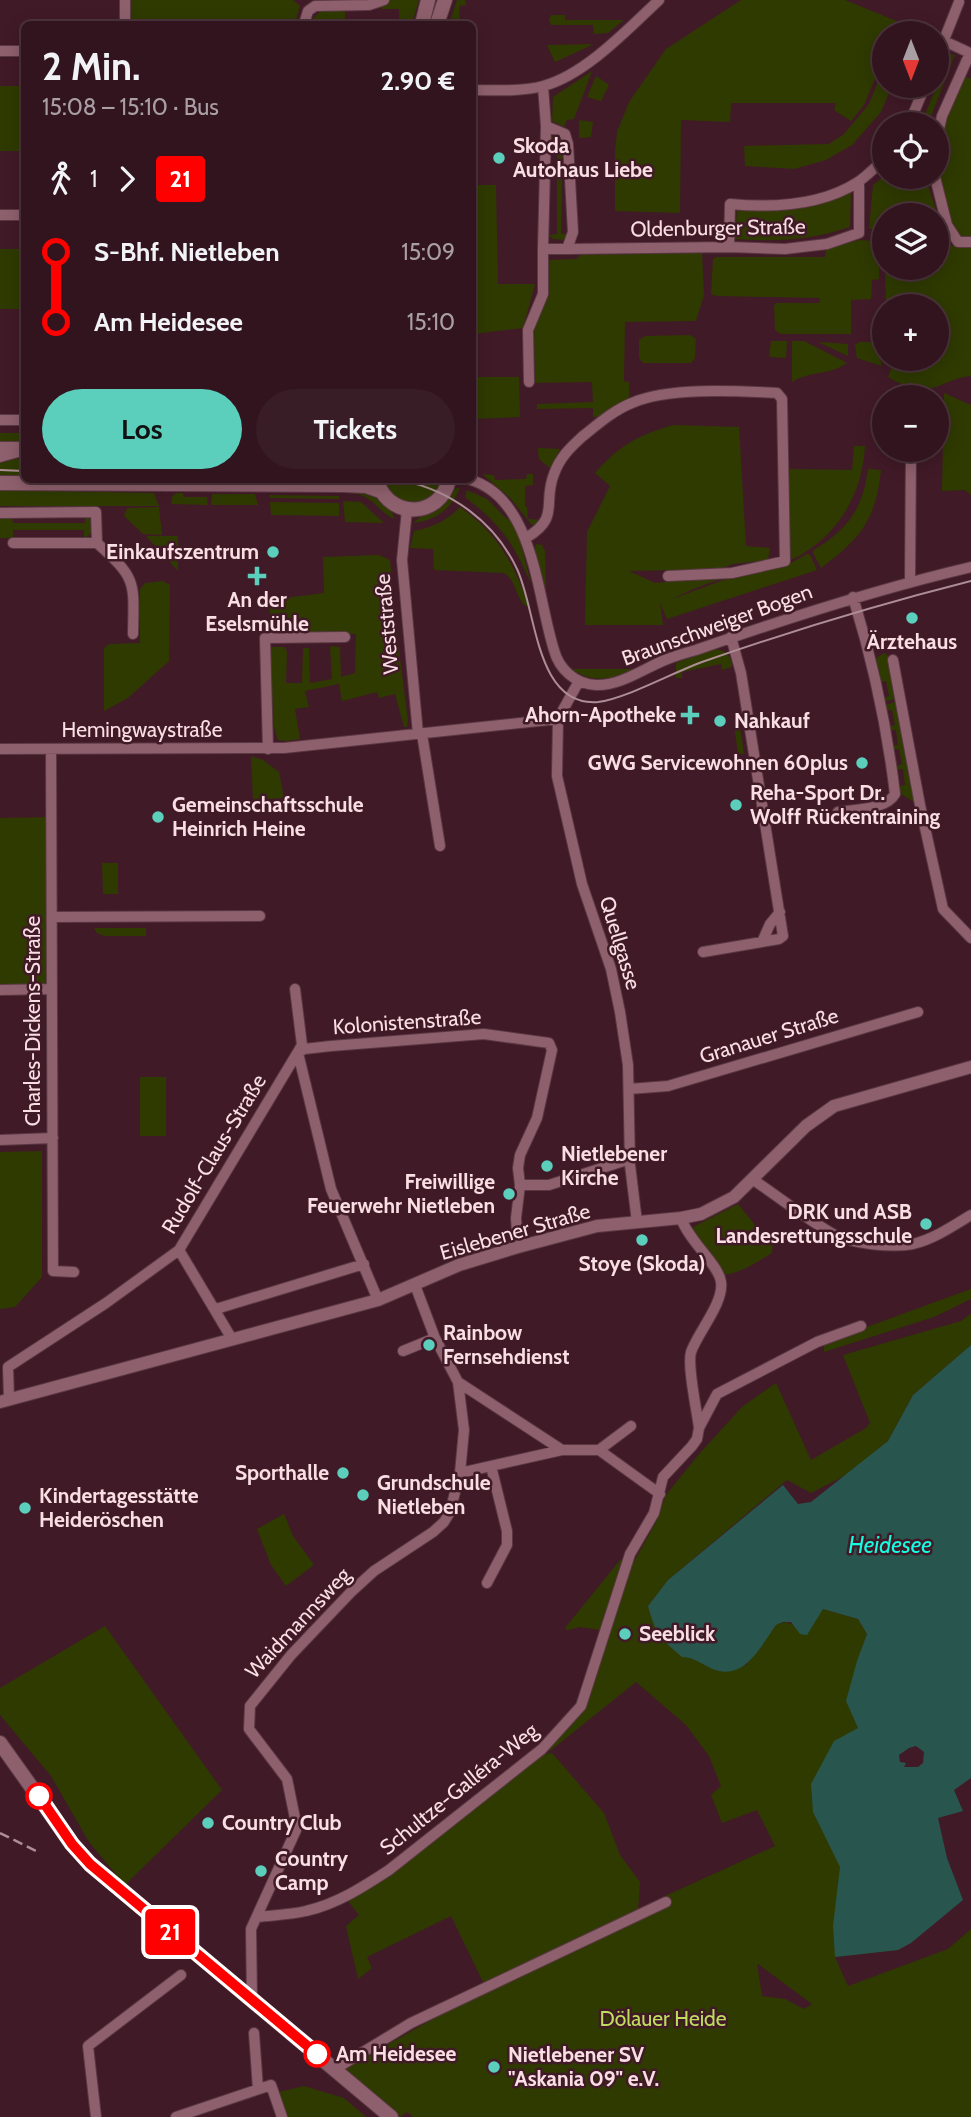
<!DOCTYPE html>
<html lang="de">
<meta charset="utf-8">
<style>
body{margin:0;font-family:Cabin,sans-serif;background:#391d26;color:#f1f3f6;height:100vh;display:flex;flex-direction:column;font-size:26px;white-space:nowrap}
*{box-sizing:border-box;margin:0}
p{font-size:23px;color:#a89ea4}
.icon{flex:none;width:38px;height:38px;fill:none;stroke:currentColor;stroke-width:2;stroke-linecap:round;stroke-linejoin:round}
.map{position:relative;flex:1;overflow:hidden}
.side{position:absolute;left:21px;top:21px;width:455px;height:462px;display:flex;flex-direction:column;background:#31141d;border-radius:10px;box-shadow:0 4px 18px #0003,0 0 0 2px #4c333b}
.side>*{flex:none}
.badge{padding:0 14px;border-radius:5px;font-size:24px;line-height:46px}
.needle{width:46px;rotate:180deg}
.fabs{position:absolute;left:872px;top:21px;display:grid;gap:14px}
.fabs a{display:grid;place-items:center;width:77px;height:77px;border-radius:50%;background:#31141d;box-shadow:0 4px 18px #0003,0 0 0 2px #4c333b;font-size:35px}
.map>.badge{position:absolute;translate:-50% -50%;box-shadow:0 0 0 4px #fff}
.legs{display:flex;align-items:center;gap:10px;height:77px;padding:0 21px;font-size:23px}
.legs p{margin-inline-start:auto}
.summary{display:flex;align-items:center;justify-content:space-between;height:119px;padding:0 21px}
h1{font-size:38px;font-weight:700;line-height:52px}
.action{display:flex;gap:14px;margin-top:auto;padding:14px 21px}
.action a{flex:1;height:80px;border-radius:42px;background:#5bcebc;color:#111;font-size:28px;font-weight:700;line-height:80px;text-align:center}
.action a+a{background:#391d26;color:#f1f3f6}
ul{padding:0 21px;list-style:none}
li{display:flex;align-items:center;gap:24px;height:70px;font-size:26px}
li i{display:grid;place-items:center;width:10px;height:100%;margin:0 9px;background:currentColor}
li i::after{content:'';width:18px;height:18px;margin:-9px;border:5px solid;border-radius:50%;background:#31141d}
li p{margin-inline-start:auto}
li:first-child i{background:linear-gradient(#0000 50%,currentColor 0)}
li:last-child i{background:linear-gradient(currentColor 50%,#0000 0)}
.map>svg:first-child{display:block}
.green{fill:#2f3a00;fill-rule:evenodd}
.water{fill:#28554e;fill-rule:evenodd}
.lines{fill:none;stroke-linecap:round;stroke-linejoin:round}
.minor-casing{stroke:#593843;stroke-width:12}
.tertiary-casing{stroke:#593843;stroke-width:14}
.secondary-casing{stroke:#593843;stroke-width:16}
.minor{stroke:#8e606d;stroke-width:10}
.tertiary{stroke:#8e606d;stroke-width:12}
.secondary{stroke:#8e606d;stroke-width:14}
.tram{stroke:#ad8d96;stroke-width:2}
.rail{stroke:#ad8d96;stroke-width:2.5;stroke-dasharray:10 5;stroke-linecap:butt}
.line-1-casing{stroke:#fff;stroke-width:16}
.line-1{stroke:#f00;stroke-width:10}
.poi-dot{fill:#5bcebc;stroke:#411a27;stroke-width:2.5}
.stop-1-dot{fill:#fff;stroke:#f00;stroke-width:3.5}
.labels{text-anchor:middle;stroke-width:5;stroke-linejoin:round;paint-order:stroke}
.poi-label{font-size:21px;font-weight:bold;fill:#f9dee4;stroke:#411a27;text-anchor:start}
.street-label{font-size:21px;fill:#f9dee4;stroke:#411a27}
.park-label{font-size:21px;fill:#bedd5d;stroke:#411a27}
.stop-label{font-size:21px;font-weight:bold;fill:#f9dee4;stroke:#411a27;text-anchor:start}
.water-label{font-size:23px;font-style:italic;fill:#15fce1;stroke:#411a27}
</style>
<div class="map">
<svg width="971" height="2117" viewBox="0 0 971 2117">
<rect width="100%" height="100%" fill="#411a27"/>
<path class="green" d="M130,0h163l7,6 -5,18h-166z
M388,0h31l-7,24h-13v-15h-17l-1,-4z
M457,0h8l1,5 -7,1 1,18h-11z
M741,0h104l61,25 -13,8h-9v24l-20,48 -13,16 -17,-11 2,-7h-105l-1,19 -49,-2 -1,93 -65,-2v-59l2,-20 12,-30 37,-53z
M345,9v15h-38l15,-14z
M551,15h14v5h59l-16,13 -14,1 -1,-9h-42l-2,-5z
M594,44l-39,18 -8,-17z
M950,54l5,1 -27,69h-7z
M884,66v20h8l-11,26 -29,33 -26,15 -32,9 -49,-3 -1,-20 85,-2 15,-10 25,-30z
M592,71l-18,48 -7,1 -3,7 -12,-6 1,-24z
M962,75l9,4v163h-13l-22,-65v-35z
M596,76l13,9 -8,16 -14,-4z
M0,86h24v65h-24z
M579,120l14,2 -2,15 -12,1z
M554,132l9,3 -2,99h6l-2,6 -12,-1 -4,-4 8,-1v-93l-6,-1z
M884,176l41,1 20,59 -9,-1v-20h-52v16l-15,-2 4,-44z
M472,185h24l2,99h37l-12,44 -50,6z
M851,192l-1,35c-39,13 -74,15 -115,12l2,-30 69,-1z
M860,240l17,1 3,8 -1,30 -7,1 -1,19 -20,1v34h-70l-6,-4 -1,-24 2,-3h43l1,-5 -103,-2 -6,-2 2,-35 3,-2h109l1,-8z
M936,245l35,1v130c-15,1 -25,8 -39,12 -13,4 -33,-4 -44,-11l4,-11 -2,-7h46v-53h-50l-1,-38h51z
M0,249h24v103h-4v-43h-20z
M702,253l2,42 -8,26 -71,1 -1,59 5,1v19l-31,16h-5v-9l-56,1v-5l56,-2 -1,-20 -57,1 -1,-58 15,-29 -2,-36 29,-1 5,-4z
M690,335l6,4 -1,19 -4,5h-48l-4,-5v-18l6,-4z
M771,341h16l-1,17 -17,-1z
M792,341h12l43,22c-16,12 -38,8 -55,19z
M818,342l30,2v12z
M859,342h21l1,24 -24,-8 -2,-13z
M472,377h47l1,40 -47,2z
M944,393l27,12v90l-6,-5 -23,1z
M673,425l66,2 7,119 24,2 -2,12 -35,4 -14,5 -90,2 26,12 72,-8 58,-14 5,-92 62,1 2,-24h11c-3,51 -29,93 -76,115 -17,8 -39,10 -57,15 -20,5 -42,14 -60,23l57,-21 60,-14 18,-10 3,1 7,15 -150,49 -7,-16 3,22h-78l2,-93 23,-46 -15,-13c26,-29 42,-37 78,-48z
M0,433h24v9l-24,-1z
M538,448l22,1 -10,19 -11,-9z
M11,459h13v19h-24v-15z
M868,469l13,1c-5,50 -21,69 -60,98l-8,-15 1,-3c34,-21 49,-41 54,-81z
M482,474l12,1 1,5 31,-1 1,-5h6v11l-8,1v21h2l1,12 13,1 -3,4 -6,1 -22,-27z
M380,480h65l-13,20 -30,5z
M460,487c-7,21 -25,34 -47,36l39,-33z
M351,488c19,4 38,9 43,31 -18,-9 -21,-24 -43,-26z
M0,490l154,3 5,13h-159z
M467,490l20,9 19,19 6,2 8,20 11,44c-18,-42 -30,-59 -66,-87z
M176,493h7l1,4h23l1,8 -37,-1 1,-7z
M212,494h43l3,11h-47z
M270,495l69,1v3l-69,-1z
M343,501l18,1 23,21 -39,-1z
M270,502l69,1v13l-68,-1z
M159,507l3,28 -19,-1 -19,-18 3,-8z
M460,507c36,25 55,57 68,98l-3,1c-10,-10 -9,-26 -21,-33l-70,-3 -1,-21 -23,-1 4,-17c19,-4 33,-10 46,-24z
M12,516l1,7h72v-7l5,2c3,8 4,16 -6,20v-8h-71v8h-13v-20z
M146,536h32v35z
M536,544l6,1 3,6 1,47 -13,-45z
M379,555l11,5 6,67 12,94 -1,6h-3l-9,-33 -16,4 -2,-6 -35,9 -3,-17 -34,7 4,16 -14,2 5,30 -14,2 -8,-1 -4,-13 -5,-80h16l2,5 -1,31h16l1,-35h6l1,35 22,-4 -2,-33 10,1 1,30 14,-4 1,-39 -85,-1 -2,-33 55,-7 -1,-36z
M163,581l7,4 -1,76 -41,37 -24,13v-63l5,-4 31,-1v-54l5,-6z
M712,649c11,0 21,6 20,18l-10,3 -1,-6 -39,8v6h-6v-15z
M884,653l6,4 6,42 -10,2 -3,-3 6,-2 -3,-15 -6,1 -5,-23z
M571,669h64c-25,10 -41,15 -64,0z
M895,702l2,1 19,100 -17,-10v-7l6,-1 -2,-16 -7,1v-4l6,-2 -3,-15 -6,1 -1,-4 6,-1 -2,-15h-6l-1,-4 6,-1 -3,-15h-6l-1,-5z
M744,716v3l-5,2 5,33h-6l-5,-36z
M251,756l12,4 16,12 5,26 -31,2z
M52,817v172l-52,1v-172z
M102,863h16v31h-15z
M94,928h52v8h-42l-7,-3z
M140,1077h26v59h-26z
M42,1151v126l-27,30 -15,2v-157z
M738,1204l18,22 17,15 -1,12c-16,10 -34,22 -53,22l-34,-44z
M971,1289v10l-37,18 -110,35v-8l7,-4z
M971,1314v31l-58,50 -25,46 -40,33 -37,19 -24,-13 -119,100 -20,26 45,51 25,14 28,-6 30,-40c9,-4 13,-3 21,2l26,-18 35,10 9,15 -6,17 -3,77 -29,111 12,28 53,54 4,29 -63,7 13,29 100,-37 23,-20v188h-558l-6,-5 -7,5 -55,-48 116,-66 185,-87 25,-14 -6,-6 110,-50 -18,-36 -35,13 -11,-28 10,-9 -12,-30 -23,-31 -50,-43 -86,69 -1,-4 34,-38 44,-135 28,-50 11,-29 33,-41 44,-48 33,-23 35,77 55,-32 4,-5 -27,-68 118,-34zM757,1964h1l54,40 -8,5 -19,-10 -23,-3z
M284,1514l9,22 21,29 -28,21 -15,-21 -14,-36z
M620,1560h2l-22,70 -20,-3 -13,3 -2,-2z
M105,1626l117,164 -97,95 -36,-43 -38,-66 -51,-61v-27z
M552,1753l52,60 16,42 20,27 -2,29 -154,73 -33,-68 -84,41 5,11 -14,11 -12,-53 13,-11 -11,-14 190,-146z
M304,2086l40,12 22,19h-81l-6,-25z"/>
<path class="water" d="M971,1345v433l-17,12 9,21 -25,7 9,40 16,42 -52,43 -13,7 -63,7 -2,-31 7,-59 -27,-55 -2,-28 23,-43 24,-13 -12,-27 11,-40 10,-27 -9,-15 -35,-10 -16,26 -7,-1 -9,-12h-8l-7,3c-14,19 -29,52 -57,46 -14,-3 -22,-14 -37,-14 -22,-19 -26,-22 -34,-51l20,-26 115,-95 15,19 13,-2 77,-61 25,-46zM916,1746l8,6 -1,11 -5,4h-14l2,-4 -6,-1 -1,-7 10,-7z"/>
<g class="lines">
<g class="minor-casing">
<path id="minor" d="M125,24v-24
M304,24l4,-13 7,-5 54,-1 15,-5
M0,51h24
M936,60l23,-58
M543,86l3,40 -3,123h24l6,-17 -5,-88 -3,-10 -19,-8
M472,90c23,0 48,2 71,-4 42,-11 85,-57 116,-86
M909,124l16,-38
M936,142l6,-26 28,-63 -26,-12
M935,177l12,48 11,17h13
M0,215h24
M729,247l1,-43c43,4 91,2 128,-22 9,-6 17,-15 26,-22
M567,249l162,-2 56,2 42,-5 32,-11v-51
M529,382l-1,-52 15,-36v-45
M910,392v5
M0,420h24
M0,457l18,-5
M471,480c63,19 66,117 83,170 5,19 21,34 42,35 24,1 47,-16 69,-25 10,-4 20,-7 31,-10 91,-32 181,-61 275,-83
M407,510l-5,50 16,174
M0,513l96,-1 1,31
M526,538c35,-21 16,-34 28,-64 6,-17 16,-26 29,-38 15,-12 31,-26 49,-33 36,-16 105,-12 145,-10l5,6 3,162 -53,12 -64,3
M13,543h84c40,36 37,38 36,91
M910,580l1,-130
M893,660l27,145 23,104 28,29
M579,681l-21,38 -1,57 25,108 29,85 9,43 8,53 2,100 7,57
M422,734l18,112
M0,749l284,-1 274,-29
M51,749l2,522 21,1
M268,749l-3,-111 80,-1
M838,812c17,-3 48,-2 57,-18 -8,-67 -22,-132 -42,-197
M52,917l208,-1
M762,942l8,-18 10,-12
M703,952l76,-13 4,-3 -42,-263 -10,-36
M0,990l52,-1
M298,1053l6,-4 27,-3 153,-12 65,9 3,7 -15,68 -17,37 -2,13 2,17 -4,33 2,29
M298,1053l33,136 47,111
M629,1089l39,-3 250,-74
M0,1140l53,-2
M752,1179c27,18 53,39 81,55 19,10 59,14 80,10 21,-5 40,-18 58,-29
M520,1185h29l81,-26
M179,1250l53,89
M216,1309l148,-45
M403,1351l32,-13
M458,1382l104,68
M9,1399l-1,-32 98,-64 73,-53 123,-205 -7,-56
M699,1428l18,-34 100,-52 44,-16
M599,1450l32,-24
M460,1473l102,-23h37l61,44
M487,1583l20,-38v-14l-16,-65
M257,1917c16,-2 33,-2 49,-6 31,-7 57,-24 83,-41l153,-121 39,-43 49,-152 24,-41 9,-36 29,-31 5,-7 2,-11c-2,-17 -12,-62 -8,-76 7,-20 33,-49 30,-70 -2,-17 -33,-42 -40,-64
M252,2000l-1,-71 46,-101 -10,-49 -38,-50 1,-23 41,-51 60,-63 23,-21 59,-39 11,-10 6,-10 10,-39 4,-43 -6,-48 -23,-44 -20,-53
M254,2033l4,56
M335,2069l76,-46 255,-121
M96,2117l-8,-71 93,-71
M176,2117l95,-32 11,32"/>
</g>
<g class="tertiary-casing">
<path id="tertiary" d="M0,1402l378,-102 81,-35 59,-18 79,-21 84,-8 20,-4 33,-17 72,-71 28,-20 137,-39"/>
</g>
<g class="secondary-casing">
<path id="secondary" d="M422,24l6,-24
M437,24l8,-24
M0,449h24
M0,483l343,2 23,1 14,5
M378,484c14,36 62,33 71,-4
M0,1743l72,101 18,20 301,253"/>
</g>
<use href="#minor" class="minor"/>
<use href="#tertiary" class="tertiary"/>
<use href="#secondary" class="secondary"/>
<path class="tram" d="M0,470l24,1
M400,480c51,10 95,42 117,89 20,42 18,138 81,133 27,-3 76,-30 104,-40 89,-31 178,-58 269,-81"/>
<path class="rail" d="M0,1833l36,18"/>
</g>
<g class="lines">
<g class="line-1-casing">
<path id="line-1" d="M39,1796l33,48 18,20 227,190"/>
</g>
<use href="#line-1" class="line-1"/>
</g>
<g class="poi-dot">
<circle cx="499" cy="158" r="7"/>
<circle cx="273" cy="552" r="7"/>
<path d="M253.5 565.5h7v7h7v7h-7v7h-7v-7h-7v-7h7z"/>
<circle cx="912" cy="618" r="7"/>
<path d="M686.5 704.5h7v7h7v7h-7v7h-7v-7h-7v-7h7z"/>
<circle cx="720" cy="721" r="7"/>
<circle cx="862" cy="763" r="7"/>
<circle cx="736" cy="805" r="7"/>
<circle cx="158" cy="817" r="7"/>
<circle cx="547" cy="1166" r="7"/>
<circle cx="509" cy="1194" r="7"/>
<circle cx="926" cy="1224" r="7"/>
<circle cx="642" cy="1240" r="7"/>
<circle cx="429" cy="1345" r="7"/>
<circle cx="343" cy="1473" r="7"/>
<circle cx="363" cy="1495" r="7"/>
<circle cx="25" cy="1508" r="7"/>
<circle cx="625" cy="1634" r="7"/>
<circle cx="208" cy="1823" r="7"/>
<circle cx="261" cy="1871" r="7"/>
<circle cx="494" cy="2067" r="7"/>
</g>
<g class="stop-1-dot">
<circle cx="39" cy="1796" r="12"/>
<circle cx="317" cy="2054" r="12"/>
</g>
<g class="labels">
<g class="poi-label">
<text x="513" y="153">Skoda<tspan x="513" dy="24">Autohaus Liebe</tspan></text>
<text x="259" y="559" text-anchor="end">Einkaufszentrum</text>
<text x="257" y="607" text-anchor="middle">An der<tspan x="257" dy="24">Eselsmühle</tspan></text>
<text x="912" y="649" text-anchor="middle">Ärztehaus</text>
<text x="676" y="722" text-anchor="end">Ahorn-Apotheke</text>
<text x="734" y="728">Nahkauf</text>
<text x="848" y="770" text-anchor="end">GWG Servicewohnen 60plus</text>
<text x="750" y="800">Reha-Sport Dr.<tspan x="750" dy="24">Wolff Rückentraining</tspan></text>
<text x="172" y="812">Gemeinschaftsschule<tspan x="172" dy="24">Heinrich Heine</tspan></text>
<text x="561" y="1161">Nietlebener<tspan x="561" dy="24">Kirche</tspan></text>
<text x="495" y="1189" text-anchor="end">Freiwillige<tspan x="495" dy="24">Feuerwehr Nietleben</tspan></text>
<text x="912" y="1219" text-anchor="end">DRK und ASB<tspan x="912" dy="24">Landesrettungsschule</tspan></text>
<text x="642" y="1271" text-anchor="middle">Stoye (Skoda)</text>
<text x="443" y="1340">Rainbow<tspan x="443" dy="24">Fernsehdienst</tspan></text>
<text x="329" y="1480" text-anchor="end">Sporthalle</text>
<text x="377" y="1490">Grundschule<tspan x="377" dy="24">Nietleben</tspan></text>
<text x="39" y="1503">Kindertagesstätte<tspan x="39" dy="24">Heideröschen</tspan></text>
<text x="639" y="1641">Seeblick</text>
<text x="222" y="1830">Country Club</text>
<text x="275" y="1866">Country<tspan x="275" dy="24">Camp</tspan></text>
<text x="508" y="2062">Nietlebener SV<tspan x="508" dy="24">"Askania 09" e.V.</tspan></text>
</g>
<g class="street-label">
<text transform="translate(718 228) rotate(-1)" y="7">Oldenburger Straße</text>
<text transform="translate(387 624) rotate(-95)" y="7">Weststraße</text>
<text transform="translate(717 625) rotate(-20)" y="7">Braunschweiger Bogen</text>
<text x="142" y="737">Hemingwaystraße</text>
<text transform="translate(620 943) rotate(73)" y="7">Quellgasse</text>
<text transform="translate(33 1021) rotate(-90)" y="7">Charles-Dickens-Straße</text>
<text transform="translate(407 1022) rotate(-4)" y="7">Kolonistenstraße</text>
<text transform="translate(769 1036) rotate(-17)" y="7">Granauer Straße</text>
<text transform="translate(214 1154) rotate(-59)" y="7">Rudolf-Claus-Straße</text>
<text transform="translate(515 1232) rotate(-16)" y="7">Eislebener Straße</text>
<text transform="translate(298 1623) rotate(-47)" y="7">Waidmannsweg</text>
<text transform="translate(459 1789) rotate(-39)" y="7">Schultze-Galléra-Weg</text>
</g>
<g class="park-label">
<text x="663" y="2026">Dölauer Heide</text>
</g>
<g class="stop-label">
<text x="336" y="2061">Am Heidesee</text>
</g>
<g class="water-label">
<text x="890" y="1553">Heidesee</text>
</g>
</g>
</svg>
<div class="fabs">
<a><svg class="needle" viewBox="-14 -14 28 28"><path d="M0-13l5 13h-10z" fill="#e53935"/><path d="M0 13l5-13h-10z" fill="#a89ea4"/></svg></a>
<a><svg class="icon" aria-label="locate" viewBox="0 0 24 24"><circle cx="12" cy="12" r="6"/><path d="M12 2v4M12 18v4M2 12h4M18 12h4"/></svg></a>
<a><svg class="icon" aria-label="layers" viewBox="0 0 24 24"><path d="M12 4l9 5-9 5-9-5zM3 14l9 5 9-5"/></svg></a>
<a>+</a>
<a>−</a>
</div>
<b class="badge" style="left:170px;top:1932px;background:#f00;color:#fff">21</b>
<section class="side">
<div class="summary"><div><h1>2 Min.</h1><p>15:08 – 15:10 · Bus</p></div><b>2.90 €</b></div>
<div class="legs"><svg class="icon" aria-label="walk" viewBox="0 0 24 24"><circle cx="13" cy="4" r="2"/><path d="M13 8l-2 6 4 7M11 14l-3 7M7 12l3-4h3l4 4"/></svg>1<svg class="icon" aria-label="forward" viewBox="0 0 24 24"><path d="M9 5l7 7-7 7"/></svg><b class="badge" style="background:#f00;color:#fff">21</b></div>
<ul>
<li><i style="color:#f00"></i><b>S-Bhf. Nietleben</b><p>15:09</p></li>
<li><i style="color:#f00"></i><b>Am Heidesee</b><p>15:10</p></li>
</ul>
<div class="action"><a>Los</a><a>Tickets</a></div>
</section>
</div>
